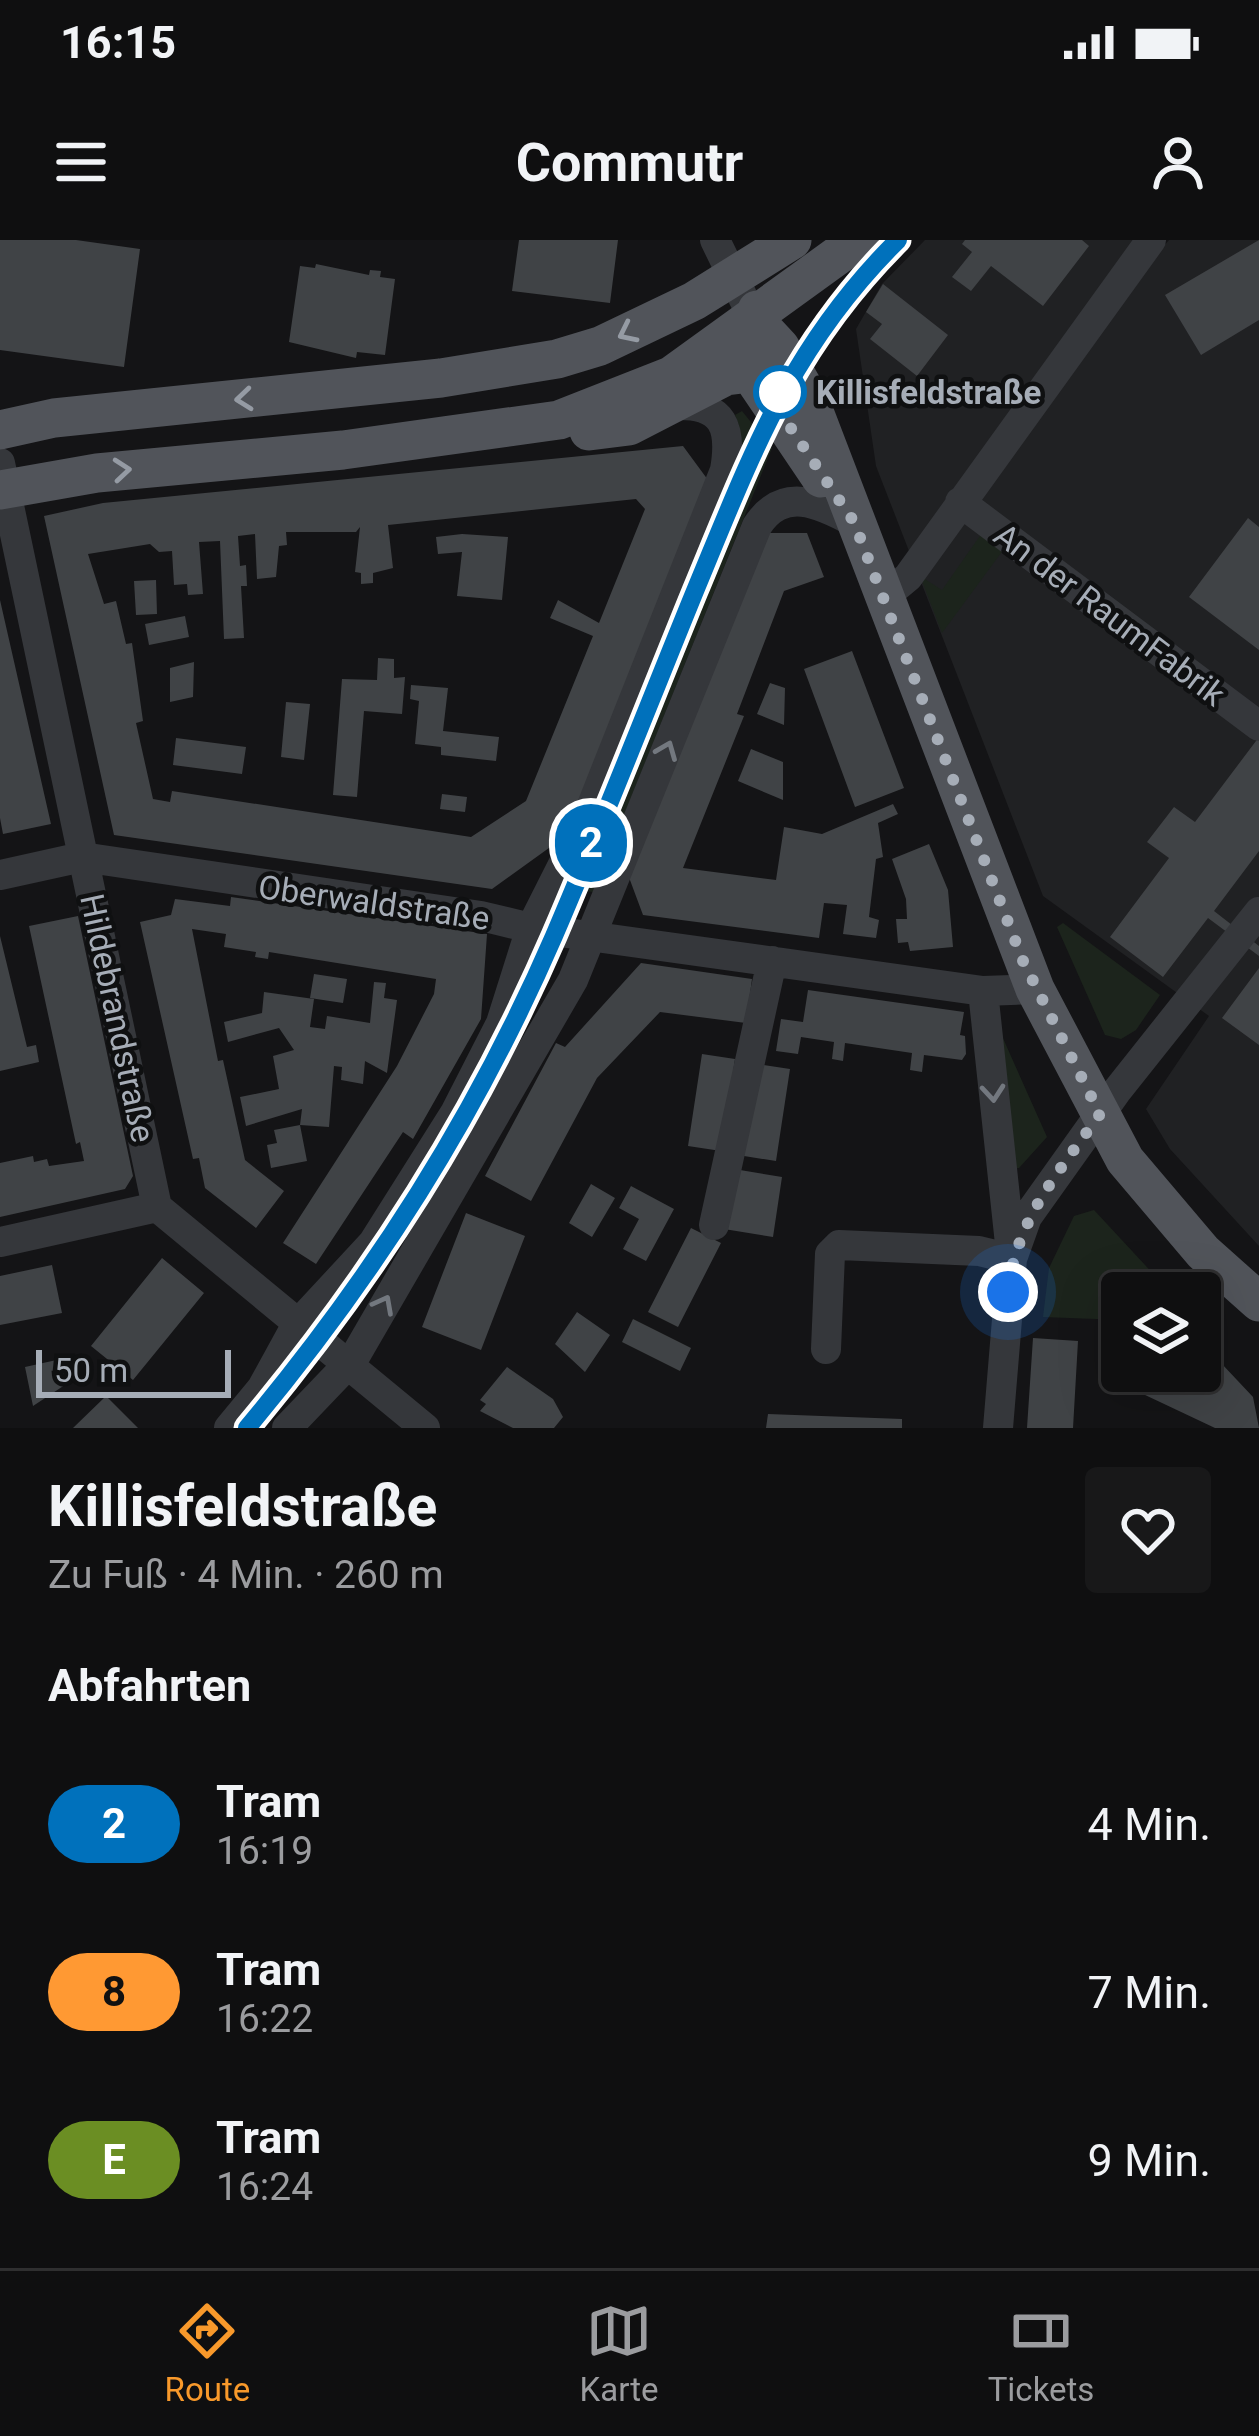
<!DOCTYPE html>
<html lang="de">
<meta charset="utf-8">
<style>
body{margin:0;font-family:Roboto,sans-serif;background:#181819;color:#f1f3f6;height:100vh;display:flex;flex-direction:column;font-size:45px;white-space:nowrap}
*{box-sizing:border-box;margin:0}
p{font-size:39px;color:#9b9c9f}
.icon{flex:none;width:66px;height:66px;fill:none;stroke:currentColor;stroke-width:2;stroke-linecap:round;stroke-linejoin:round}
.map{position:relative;height:1188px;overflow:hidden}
.side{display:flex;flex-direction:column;background:#0f0f10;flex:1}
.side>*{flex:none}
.badge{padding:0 24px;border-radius:39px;font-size:42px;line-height:78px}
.tools{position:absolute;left:1101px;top:1032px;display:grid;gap:24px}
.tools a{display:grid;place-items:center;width:120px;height:120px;border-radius:12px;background:#0f0f10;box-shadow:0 12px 48px #0002,0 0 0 3px #2f2f30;font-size:60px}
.scale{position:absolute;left:36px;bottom:30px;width:195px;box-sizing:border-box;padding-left:12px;border:6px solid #a6adb7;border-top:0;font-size:33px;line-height:42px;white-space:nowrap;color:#a6adb7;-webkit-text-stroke:9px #0f1011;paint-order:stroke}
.you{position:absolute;width:60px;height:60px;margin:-30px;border:9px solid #fff;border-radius:50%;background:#1a73e8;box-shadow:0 0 0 18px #1a73e833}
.map>.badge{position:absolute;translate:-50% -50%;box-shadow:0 0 0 6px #fff}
h2{padding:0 48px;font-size:45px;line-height:108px}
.round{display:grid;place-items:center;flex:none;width:126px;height:126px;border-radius:12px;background:#181819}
.summary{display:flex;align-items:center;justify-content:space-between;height:204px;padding:0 48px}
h1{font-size:57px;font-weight:700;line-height:90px}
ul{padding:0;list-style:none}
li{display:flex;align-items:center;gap:36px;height:168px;padding:0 48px}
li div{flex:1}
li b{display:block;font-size:45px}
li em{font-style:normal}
li .badge{min-width:132px;font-weight:700;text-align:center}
.status{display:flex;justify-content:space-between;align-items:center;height:84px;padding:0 60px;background:#0f0f10;direction:ltr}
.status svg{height:33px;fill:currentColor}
header{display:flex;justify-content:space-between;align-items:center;height:156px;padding:0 48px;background:#0f0f10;font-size:54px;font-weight:700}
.tab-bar{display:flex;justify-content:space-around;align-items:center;height:168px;border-top:3px solid #2f2f30;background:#0f0f10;font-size:33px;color:#9b9c9f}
.tab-bar a{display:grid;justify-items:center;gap:6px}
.tab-bar .selected{color:#f8992b}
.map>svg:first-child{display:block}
.built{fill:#202123}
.green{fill:#1c241c}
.building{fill:#404346;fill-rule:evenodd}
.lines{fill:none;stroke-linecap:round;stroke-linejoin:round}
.minor{stroke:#35373b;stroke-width:30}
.major{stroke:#51545a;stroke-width:39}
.tram{stroke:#484b50;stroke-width:3}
.oneway{stroke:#959ba4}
.oneway2{stroke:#73787f}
.line-casing{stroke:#fff;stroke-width:27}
.line{stroke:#0071bc;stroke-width:18}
.walk{stroke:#a6adb7;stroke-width:12;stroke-dasharray:0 21.6}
.stop-dot{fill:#fff;stroke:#0071bc;stroke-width:6}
.labels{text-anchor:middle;stroke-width:9;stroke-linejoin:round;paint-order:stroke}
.stop-label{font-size:33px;font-weight:bold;fill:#a6adb7;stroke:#0f1011;text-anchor:start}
.street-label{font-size:33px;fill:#a6adb7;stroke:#0f1011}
</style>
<div class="status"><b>16:15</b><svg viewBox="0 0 49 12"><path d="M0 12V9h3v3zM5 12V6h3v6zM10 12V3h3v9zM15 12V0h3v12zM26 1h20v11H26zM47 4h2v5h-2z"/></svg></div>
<header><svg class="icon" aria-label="menu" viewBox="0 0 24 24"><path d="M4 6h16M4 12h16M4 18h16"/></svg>Commutr<svg class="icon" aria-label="person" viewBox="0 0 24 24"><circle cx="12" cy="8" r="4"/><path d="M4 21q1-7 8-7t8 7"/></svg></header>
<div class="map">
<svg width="1259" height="1188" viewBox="0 0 1259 1188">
<rect width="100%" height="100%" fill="#141416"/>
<path class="built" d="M925,0h215l19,12 10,-12h90v1006l-89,-97 -24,-40 63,-93 -166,-120 -167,-430 -20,-137 26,-45z"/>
<path class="green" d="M742,171l30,37 -179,444 -25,-3 171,-463 -4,-11z
M982,293l22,16 -62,84 -22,-57 22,14z
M1063,683l97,72 -24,35 -15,9 -16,-4 -48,-108z
M1002,796l45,101 -28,31 -9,1z
M1094,970l77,83h-49v27l-79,-3 6,-49 25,-52z"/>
<path class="building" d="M0,0h76l64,9 -16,118 -124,-17z
M519,0h99l-8,63 -98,-12z
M965,0h117l7,6 -46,60 -52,-40 -20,25 -19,-14 20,-25 -10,-8z
M1259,0v80l-58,35 -36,-60z
M316,24l53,11 1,-5 11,1 -1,6 15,2 -10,76 -28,-3 -1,6 -67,-16 11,-76 15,2z
M883,44l65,51 -31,41 -47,-37 12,-15 -16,-12z
M683,206l25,34 -141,355 -75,54 -378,-54 -70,-319 59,-13zM636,259l9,10 -46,114 -41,-23 -8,18 43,18 -67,165 -55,36 -299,-46 -2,11 -17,-3 -17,-76 7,-2 -11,-78 -6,1 -10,-43 -12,3 -16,-50 62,-10 9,8 13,-1 2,34 13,-1 1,11 15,-1 -4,-52 21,-1 4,98 20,-1 -3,-52h6l-1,-21 -6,1 -2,-30 17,-2 2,45 19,-2 3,-31 8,-1 -1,-13h70l4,-5 -5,45 6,1v11l12,-1v-10l20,-5 -5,-43z
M1248,278l11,9v123l-70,-53z
M764,293h43l17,44 -40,14 -47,123 7,2 -61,152 93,12 8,-53 38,7 71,-30 5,10 -20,9 5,34 -7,2 -7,58 10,3 -3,18 -33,-4 4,-29 -23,-2 -5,35 -176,-23 -16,-43z
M462,294l46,3 -6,63 -45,-4 5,-44 -24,2 -2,-17z
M156,340l1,34 -21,1 -2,-34z
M0,360l51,224 -48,10 -3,-16z
M185,376l4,21 -40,8 -4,-21z
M852,411l52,137 -49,19 -51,-138z
M378,418l16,1v19l11,-1 -3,37 -38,-3 -7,86 -24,-2 9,-116 35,1z
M194,422l-1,35 -23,5v-34z
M770,443l15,5 -1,37 -27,-11z
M411,445l37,3 -5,43 56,6 -3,24 -55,-6v-8l-26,-3 4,-43 -9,-2z
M286,462l24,2 -6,56 -23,-3z
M1259,497v114l-45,60 45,35v10l-51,-38 -45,59 -53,-40 59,-79 -22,-16 27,-35 21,15z
M176,498l70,9 -4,27 -69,-9z
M751,509l32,13v38l-45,-19z
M442,554l25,3 -2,15 -25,-3z
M929,604l19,46 5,57 -43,4 -2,-9 -10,1 -2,-24h11l-1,-20 -14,-40z
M231,657l256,37 -6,85 -68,120 -10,-7 -87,132 -33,-21 114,-177 37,-72 2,-15 -167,-27 -1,7 -13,-2 1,-5 -32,-5 2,-13 -34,-5 26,132 5,-1 22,100 39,31 -28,37 -51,-40 -6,-30 -6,1 -53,-237 31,-7 4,-16 55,7z
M78,676l55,260 -8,13 -125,28v-54l33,-7 1,6 13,-3 2,7 35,-5 -4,-19 -4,2 -47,-218z
M0,696l27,111 9,-2 3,17 -39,9z
M641,723l111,16 -6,44 -86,-11 -63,66 -66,123 -46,-25 71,-133 9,4z
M1259,728v77l-37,-27z
M314,734l33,5 -4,24 -33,-5z
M374,742l12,1 -2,15 13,2 -10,73 -22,-12 -2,23 -22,-4 1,-13 -8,-1 -5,61 -29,-2 2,-16 -56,17 -6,-29 39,-8 -6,-33 21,-6 -15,-22 -51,14 -4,-20 38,-9 2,-21 50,7 -4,28 15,2 2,-13 43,7z
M808,750l156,22 -4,23 5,1 1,18 -4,6 -38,-5 -2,17 -12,-2 2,-17 -67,-10 -2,18 -11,-2 2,-17 -33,-5 -3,17 -22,-3 5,-32 22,3z
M702,814l33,5 -14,92 -33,-5z
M757,824l33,5 -14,92 -32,-5z
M300,885l7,36 -36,7 -4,-23 10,-2 -3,-13z
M734,929l48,8 -9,60 -49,-8z
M591,944l24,14 -23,39 -23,-14z
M631,946l43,23 -28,52 -23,-12 16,-30 -20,-11z
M466,973l59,23 -44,114 -59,-23z
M691,988l30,15 -43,84 -30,-15z
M162,1018l42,35 -71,87 -42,-34z
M52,1025l10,48 -62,12v-49z
M577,1072l33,23 -25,37 -30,-28z
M633,1079l58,29 -11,23 -58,-29z
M1033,1098l45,3 -5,87h-46z
M1111,1100l11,1v30h78v-11l18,7 3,-4 32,34 6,31h-44l-72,-34h-34z
M70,1117l4,22 -41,27 -8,-39z
M507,1127l46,32 10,18 -9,11h-41l-33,-17 6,-7 -6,-4z
M106,1156l32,32h-65z
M768,1174l134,5v9h-136z"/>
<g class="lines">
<path class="minor" d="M715,0l38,78
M0,223l157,744 268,221
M960,262l299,224
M884,357l24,-20 243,-337
M0,635l82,-18 399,59 50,12 452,63 52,-2
M983,751l28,262
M714,985l58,-264
M0,1002l157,-35
M826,1109l4,-95 9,-9 140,6 33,8
M229,1188l33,-40 34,-62 77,-83 82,-130 46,-90 30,-95 58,-115 136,-343c7,-42 -1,-66 -48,-65
M287,1188l67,-70 219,-378 184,-454c26,-40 62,-23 97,-4
M998,1188l14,-169 15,-42 89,-125 143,-180"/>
<path class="major" d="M757,70l-11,27 4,36 71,105
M753,78l27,29 28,49 227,593 90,171 78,92 56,50
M0,190l54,-12 387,-40 116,-19 43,-13 94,-45 98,-61
M589,191l40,-5 97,-50 24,-3
M0,250l97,-17 246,-23 216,-30 112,-44 188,-136"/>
<path class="tram" d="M247,1188c128,-152 228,-310 307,-492 51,-116 96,-236 145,-354 54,-131 96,-240 199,-342"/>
</g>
<defs><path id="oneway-chevron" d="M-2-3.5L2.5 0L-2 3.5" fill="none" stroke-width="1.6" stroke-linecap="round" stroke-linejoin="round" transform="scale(3)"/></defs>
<g class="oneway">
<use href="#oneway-chevron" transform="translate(627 93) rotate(154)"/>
<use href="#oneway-chevron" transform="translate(244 159) rotate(174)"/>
<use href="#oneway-chevron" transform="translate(122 230) rotate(-5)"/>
</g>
<g class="oneway2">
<use href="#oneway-chevron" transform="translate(667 510) rotate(-68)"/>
<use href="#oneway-chevron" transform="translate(993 853) rotate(85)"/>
<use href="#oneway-chevron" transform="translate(384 1064) rotate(-62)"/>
</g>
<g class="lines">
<g class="line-casing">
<path id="line" d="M247,1188c127,-152 228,-310 307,-492 49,-114 94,-230 141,-345 57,-137 95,-244 203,-351"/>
</g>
<use href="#line" class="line"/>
<path class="walk" d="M780,152l-6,11 80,119 169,439 77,153c-41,58 -84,105 -92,178"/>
</g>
<circle class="stop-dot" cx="780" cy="152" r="24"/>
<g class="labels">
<g class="stop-label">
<text x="816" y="164">Killisfeldstraße</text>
</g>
<g class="street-label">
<text transform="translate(1110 374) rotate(37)" y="12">An der RaumFabrik</text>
<text transform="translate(374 662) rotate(8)" y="12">Oberwaldstraße</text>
<text transform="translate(118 778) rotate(78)" y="12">Hildebrandstraße</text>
</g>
</g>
</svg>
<div class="tools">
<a><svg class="icon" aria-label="layers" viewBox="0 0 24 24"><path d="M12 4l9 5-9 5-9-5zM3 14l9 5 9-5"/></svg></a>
</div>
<div class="scale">50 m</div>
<div class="you" style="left:1008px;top:1052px"></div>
<b class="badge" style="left:591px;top:603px;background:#0071bc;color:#fff">2</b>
</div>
<section class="side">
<div class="summary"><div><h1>Killisfeldstraße</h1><p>Zu Fuß · 4 Min. · 260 m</p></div><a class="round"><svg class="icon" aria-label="heart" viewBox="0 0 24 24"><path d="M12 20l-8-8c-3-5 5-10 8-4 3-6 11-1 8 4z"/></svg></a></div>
<h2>Abfahrten</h2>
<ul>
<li><span class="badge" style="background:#0071bc;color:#fff">2</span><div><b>Tram</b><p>16:19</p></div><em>4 Min.</em></li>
<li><span class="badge" style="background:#f93;color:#111">8</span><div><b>Tram</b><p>16:22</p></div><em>7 Min.</em></li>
<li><span class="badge" style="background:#6b8e23;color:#fff">E</span><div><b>Tram</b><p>16:24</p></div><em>9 Min.</em></li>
</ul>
</section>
<nav class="tab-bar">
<a class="selected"><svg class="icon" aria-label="directions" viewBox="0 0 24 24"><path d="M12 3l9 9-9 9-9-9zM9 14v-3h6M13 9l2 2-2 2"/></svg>Route</a>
<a><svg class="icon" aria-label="map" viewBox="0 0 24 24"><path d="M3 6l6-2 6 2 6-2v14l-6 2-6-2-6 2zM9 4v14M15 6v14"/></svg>Karte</a>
<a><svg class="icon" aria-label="tickets" viewBox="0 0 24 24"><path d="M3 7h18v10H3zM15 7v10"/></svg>Tickets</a>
</nav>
